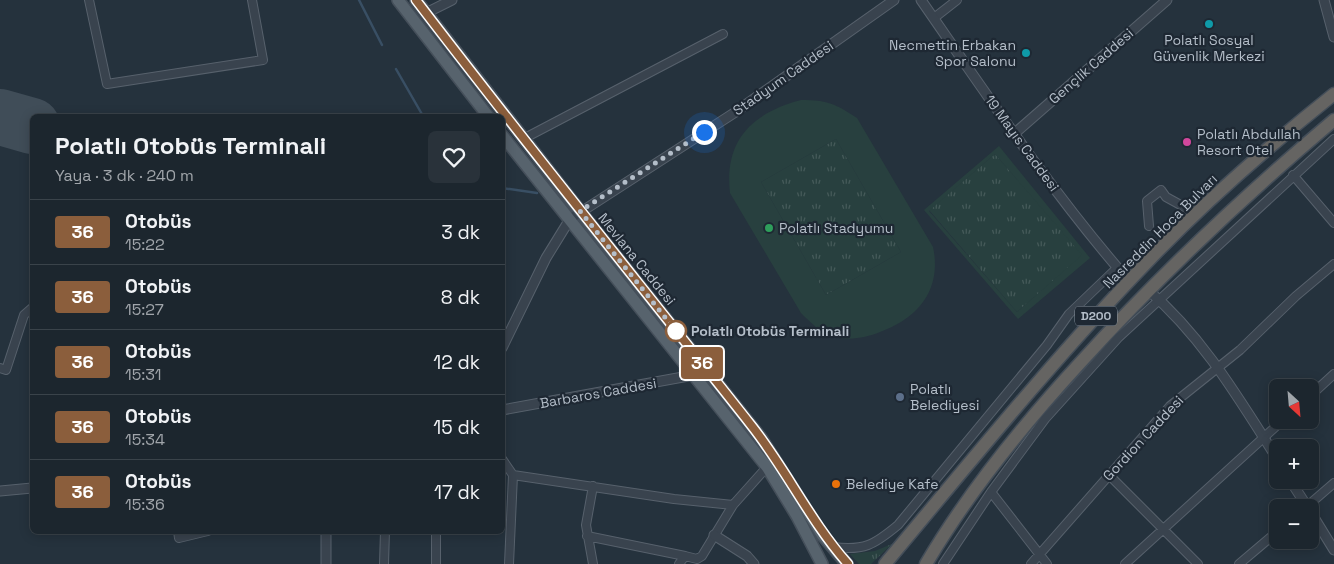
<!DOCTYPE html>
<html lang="tr">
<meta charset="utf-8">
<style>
body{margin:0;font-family:"Space Grotesk",sans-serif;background:#29323a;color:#f1f3f6;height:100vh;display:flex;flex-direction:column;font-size:19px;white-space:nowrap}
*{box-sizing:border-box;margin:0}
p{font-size:16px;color:#a0a5aa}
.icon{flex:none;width:28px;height:28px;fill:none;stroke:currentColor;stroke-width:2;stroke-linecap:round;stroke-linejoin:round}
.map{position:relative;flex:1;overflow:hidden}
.side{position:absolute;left:30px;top:114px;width:475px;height:420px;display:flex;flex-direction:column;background:#1c262e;border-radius:8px;box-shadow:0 2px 12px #0003,0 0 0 1px #3a434a}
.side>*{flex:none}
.badge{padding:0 10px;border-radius:4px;font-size:18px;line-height:32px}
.needle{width:32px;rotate:154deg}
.tools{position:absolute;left:1269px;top:379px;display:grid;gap:10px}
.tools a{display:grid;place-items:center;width:50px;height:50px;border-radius:8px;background:#1c262e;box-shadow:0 2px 12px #0003,0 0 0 1px #3a434a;font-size:25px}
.you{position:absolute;width:25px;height:25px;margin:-12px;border:4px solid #fff;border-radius:50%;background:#1a73e8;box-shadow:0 0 0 8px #1a73e833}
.map>.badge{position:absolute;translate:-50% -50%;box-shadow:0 0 0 2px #fff}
.round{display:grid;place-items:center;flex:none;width:52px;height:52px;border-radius:8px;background:#29323a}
.headline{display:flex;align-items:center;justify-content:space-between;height:85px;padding:0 25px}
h1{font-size:24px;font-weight:800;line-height:38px}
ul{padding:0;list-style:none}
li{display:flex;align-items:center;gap:15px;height:65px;padding:0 25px;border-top:1px solid #3a434a}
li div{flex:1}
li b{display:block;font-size:19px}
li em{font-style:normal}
li .badge{min-width:55px;font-weight:700;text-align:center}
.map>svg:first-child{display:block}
.grass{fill:url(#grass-tufts)}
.pitch{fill:#28403f;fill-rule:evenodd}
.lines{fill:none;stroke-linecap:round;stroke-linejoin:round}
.stream{stroke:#394f64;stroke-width:2.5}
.runway{stroke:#404d58;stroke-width:56}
.minor-casing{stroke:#57616c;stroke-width:10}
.tertiary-casing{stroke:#57616c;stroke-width:11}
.primary-casing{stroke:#454f5a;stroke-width:14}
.trunk-casing{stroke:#444e59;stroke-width:15}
.minor{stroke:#39434e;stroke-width:8}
.tertiary{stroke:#39434e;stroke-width:9}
.primary{stroke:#57636d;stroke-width:11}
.trunk{stroke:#656462;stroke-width:12}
.line-casing{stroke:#fff;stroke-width:11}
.line{stroke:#8b5e3c;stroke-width:8}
.walk{stroke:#b4bec9;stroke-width:5;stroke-dasharray:0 9}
.culture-dot{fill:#0f9aa8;stroke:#1e2833;stroke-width:2}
.hotel-dot{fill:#d1479c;stroke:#1e2833;stroke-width:2}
.leisure-dot{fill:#2e9e5b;stroke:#1e2833;stroke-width:2}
.stop-dot{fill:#fff;stroke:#8b5e3c;stroke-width:2.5}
.service-dot{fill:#5c6f8a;stroke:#1e2833;stroke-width:2}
.food-dot{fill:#e8710a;stroke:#1e2833;stroke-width:2}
.labels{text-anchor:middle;stroke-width:4.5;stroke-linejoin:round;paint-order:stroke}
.shield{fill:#1e2833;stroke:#87919c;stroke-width:1}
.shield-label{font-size:12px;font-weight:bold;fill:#b4bec9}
.poi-label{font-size:14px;fill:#b4bec9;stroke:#1e2833;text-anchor:start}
.street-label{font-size:14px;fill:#b4bec9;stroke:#1e2833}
.stop-label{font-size:14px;font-weight:bold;fill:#b4bec9;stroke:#1e2833;text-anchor:start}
</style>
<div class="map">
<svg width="1334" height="564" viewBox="0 0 1334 564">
<defs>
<pattern id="grass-tufts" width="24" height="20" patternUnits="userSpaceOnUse" patternTransform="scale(1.25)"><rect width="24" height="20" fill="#28403f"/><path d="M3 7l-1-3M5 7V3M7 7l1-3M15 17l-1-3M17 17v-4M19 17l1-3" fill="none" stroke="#455a59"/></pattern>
</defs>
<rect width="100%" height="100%" fill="#25323d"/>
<path class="grass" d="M836,139l65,113 -75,43 -65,-113z
M995,154l88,101 -66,57 -88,-102z
M892,544l-21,20h-12l-9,-10 25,-3z"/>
<path class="pitch" d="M801,100c26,0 35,4 56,18l76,129c9,42 -14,71 -53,85 -15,6 -32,9 -48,4 -13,-5 -21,-13 -31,-23l-71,-120c-6,-53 22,-80 71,-93zM836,139l65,113 -75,43 -65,-113z
M999,146l91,112 -72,61 -94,-109zM995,154l87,101 -65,57 -88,-101z"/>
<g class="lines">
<path class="stream" d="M359,0l23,45
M396,69l27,47
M502,188l35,5"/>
<path class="runway" d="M0,117l32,9"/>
<g class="minor-casing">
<path id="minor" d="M89,0l18,84 156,-24 -11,-60
M934,18l23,-18
M523,139l200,-105
M1293,175l41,48
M1149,226l-2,-25 14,-11 5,7 31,17
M0,368l6,2 18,-55 8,-7
M1310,396l24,-22
M502,459l11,16 -4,89
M513,475l161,24 59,6
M1109,475l89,89
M991,492l56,72
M1305,508l29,-25
M178,531l1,7 29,-7
M436,531v33
M587,536l98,20
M833,547c31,4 41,-2 65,-22l149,-180 22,-31 48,-46
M384,564l1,-33
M593,564l-7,-39 7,-39
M679,564l6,-8 12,3 5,-3 31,-51 34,-38
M943,564l48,-72 54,-73 74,-82 215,-198
M1031,564l139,-158 70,-56 56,-54 38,-32
M1125,564l158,-144
M1239,564l39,-33"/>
</g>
<g class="tertiary-casing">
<path id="tertiary" d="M921,0c66,95 132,194 208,281
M1324,0l10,37
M426,13l26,-13
M1015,133l152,-133
M1148,290c55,47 91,109 130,170
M502,348l44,-90 24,-39 164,-106 160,-113
M502,410l192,-35
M1290,480l18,28
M0,491l32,-3
M1310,511l24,39
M326,531v33
M714,535l33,21 7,8"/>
</g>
<g class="primary-casing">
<path id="primary" d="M398,0l90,116
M416,0l164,211 181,227 62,98 24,28
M502,135l265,332 30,49 25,48"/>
</g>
<g class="trunk-casing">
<path id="trunk" d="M885,564c87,-104 172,-209 266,-306 57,-59 119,-113 183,-164
M926,564c43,-73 97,-139 154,-201 79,-87 164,-167 254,-243"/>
</g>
<use href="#minor" class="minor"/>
<use href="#tertiary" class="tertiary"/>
<use href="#primary" class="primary"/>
<use href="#trunk" class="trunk"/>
</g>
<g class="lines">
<g class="line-casing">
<path id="line" d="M416,0c109,143 223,283 335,425 35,44 59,96 97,139"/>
</g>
<use href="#line" class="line"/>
<path class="walk" d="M676,331l-96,-120 124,-79"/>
</g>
<g class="culture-dot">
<circle cx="1209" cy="24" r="5"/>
<circle cx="1026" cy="53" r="5"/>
</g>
<circle class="hotel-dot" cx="1187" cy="142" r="5"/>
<circle class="leisure-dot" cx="769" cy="228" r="5"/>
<circle class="stop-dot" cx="676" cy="331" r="10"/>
<circle class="service-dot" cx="900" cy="397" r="5"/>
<circle class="food-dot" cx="836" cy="484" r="5"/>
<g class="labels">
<rect class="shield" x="1075" y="306.5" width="42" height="19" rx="4"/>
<g class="shield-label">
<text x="1096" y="320">D200</text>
</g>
<g class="poi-label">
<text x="1209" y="45" text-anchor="middle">Polatlı Sosyal<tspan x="1209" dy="16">Güvenlik Merkezi</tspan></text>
<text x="1016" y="50" text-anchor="end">Necmettin Erbakan<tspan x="1016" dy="16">Spor Salonu</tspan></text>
<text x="1197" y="139">Polatlı Abdullah<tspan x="1197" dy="16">Resort Otel</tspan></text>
<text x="779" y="233">Polatlı Stadyumu</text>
<text x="910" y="394">Polatlı<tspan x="910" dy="16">Belediyesi</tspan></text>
<text x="846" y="489">Belediye Kafe</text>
</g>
<g class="street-label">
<text transform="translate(1091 66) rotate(-41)" y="5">Gençlik Caddesi</text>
<text transform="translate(783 78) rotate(-35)" y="5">Stadyum Caddesi</text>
<text transform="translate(1022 143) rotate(54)" y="5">19 Mayıs Caddesi</text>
<text transform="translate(1160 231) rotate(-45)" y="5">Nasreddin Hoca Bulvarı</text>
<text transform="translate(637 259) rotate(51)" y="5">Mevlana Caddesi</text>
<text transform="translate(598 393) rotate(-10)" y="5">Barbaros Caddesi</text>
<text transform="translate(1143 438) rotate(-47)" y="5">Gordion Caddesi</text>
</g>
<g class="stop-label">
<text x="691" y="336">Polatlı Otobüs Terminali</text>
</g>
</g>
</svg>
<div class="tools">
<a><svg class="needle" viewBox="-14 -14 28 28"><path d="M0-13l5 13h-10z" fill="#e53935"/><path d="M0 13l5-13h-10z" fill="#a0a5aa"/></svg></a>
<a>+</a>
<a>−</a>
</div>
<div class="you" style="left:704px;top:132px"></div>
<b class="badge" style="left:702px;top:363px;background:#8b5e3c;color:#fff">36</b>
<section class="side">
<div class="headline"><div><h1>Polatlı Otobüs Terminali</h1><p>Yaya · 3 dk · 240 m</p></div><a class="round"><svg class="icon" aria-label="heart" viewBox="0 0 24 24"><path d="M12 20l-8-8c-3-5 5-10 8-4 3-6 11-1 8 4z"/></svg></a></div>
<ul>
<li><span class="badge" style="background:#8b5e3c;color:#fff">36</span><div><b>Otobüs</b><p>15:22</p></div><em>3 dk</em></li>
<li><span class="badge" style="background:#8b5e3c;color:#fff">36</span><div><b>Otobüs</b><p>15:27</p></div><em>8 dk</em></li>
<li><span class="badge" style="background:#8b5e3c;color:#fff">36</span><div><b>Otobüs</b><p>15:31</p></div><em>12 dk</em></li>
<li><span class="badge" style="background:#8b5e3c;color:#fff">36</span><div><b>Otobüs</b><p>15:34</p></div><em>15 dk</em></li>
<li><span class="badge" style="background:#8b5e3c;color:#fff">36</span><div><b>Otobüs</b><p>15:36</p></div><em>17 dk</em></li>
</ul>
</section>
</div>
